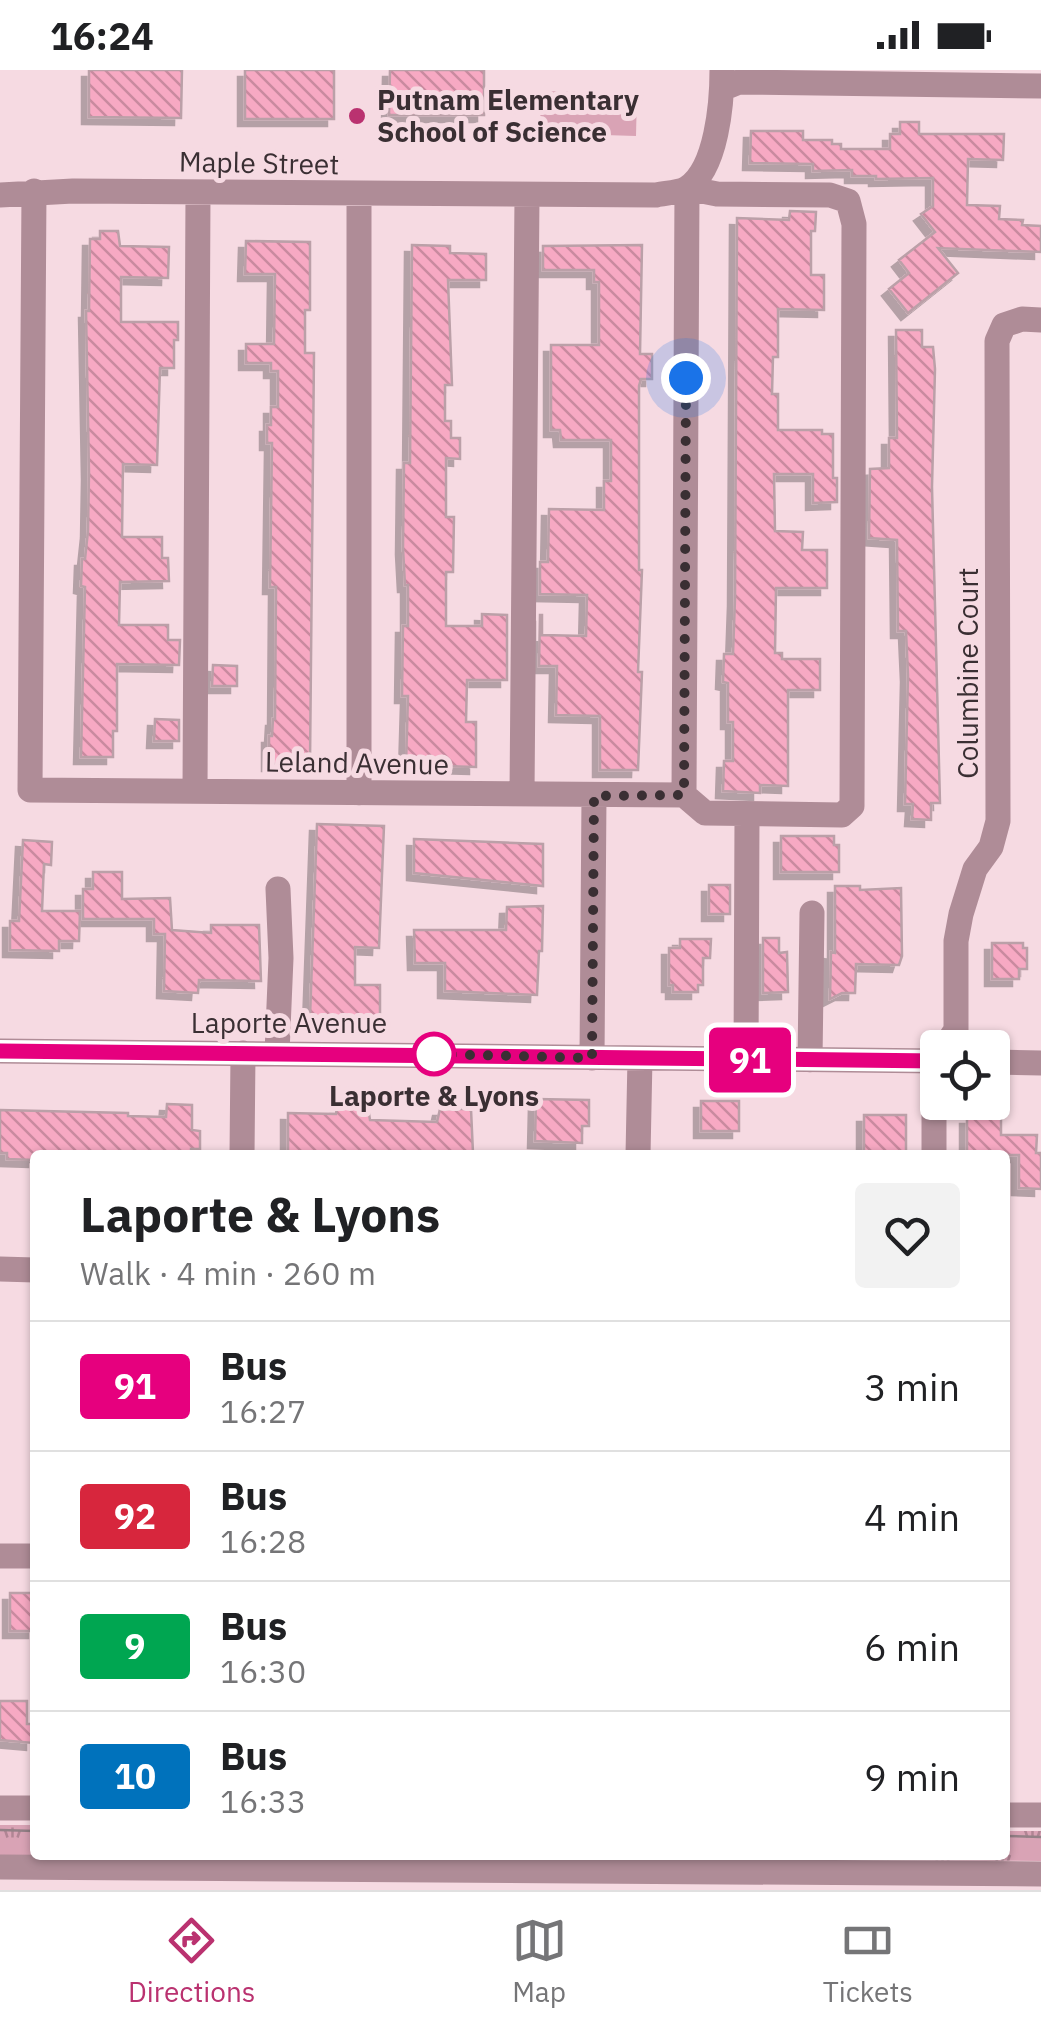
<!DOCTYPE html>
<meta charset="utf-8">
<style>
body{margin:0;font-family:"IBM Plex Sans",sans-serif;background:#f2f2f2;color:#202124;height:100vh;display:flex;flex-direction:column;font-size:38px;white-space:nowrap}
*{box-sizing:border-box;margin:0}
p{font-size:32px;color:#757577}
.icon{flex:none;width:55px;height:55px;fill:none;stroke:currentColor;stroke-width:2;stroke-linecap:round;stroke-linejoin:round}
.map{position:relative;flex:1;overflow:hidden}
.drawer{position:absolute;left:30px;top:1080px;width:980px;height:710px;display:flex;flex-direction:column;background:#fff;border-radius:10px;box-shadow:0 2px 8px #0004}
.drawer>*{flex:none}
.badge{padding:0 20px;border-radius:8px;font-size:35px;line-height:65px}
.controls{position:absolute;left:920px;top:960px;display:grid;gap:20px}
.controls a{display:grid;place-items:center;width:90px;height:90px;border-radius:10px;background:#fff;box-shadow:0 2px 8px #0004;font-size:50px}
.you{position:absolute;width:50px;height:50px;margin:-25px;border:8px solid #fff;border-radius:50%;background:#1a73e8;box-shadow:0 0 0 15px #1a73e833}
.map>.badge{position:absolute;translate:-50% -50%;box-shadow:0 0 0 5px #fff}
.round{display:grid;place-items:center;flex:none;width:105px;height:105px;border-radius:10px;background:#f2f2f2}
.headline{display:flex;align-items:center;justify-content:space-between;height:170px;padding:0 50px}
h1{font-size:48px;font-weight:800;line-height:75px}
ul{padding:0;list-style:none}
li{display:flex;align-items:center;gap:30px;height:130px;padding:0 50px;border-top:2px solid #e0e0e0}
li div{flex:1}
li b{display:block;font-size:38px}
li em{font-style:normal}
li .badge{min-width:110px;font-weight:700;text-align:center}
.status{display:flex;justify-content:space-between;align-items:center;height:70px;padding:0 50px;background:#fff;direction:ltr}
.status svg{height:28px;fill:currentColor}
.dock{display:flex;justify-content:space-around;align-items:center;height:140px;border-top:2px solid #e0e0e0;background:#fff;font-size:28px;color:#757577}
.dock a{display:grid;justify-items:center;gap:5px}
.dock .current{color:#ba3270}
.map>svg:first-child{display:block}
.grass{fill:url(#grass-tufts)}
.green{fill:#d9a3b5}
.building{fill:url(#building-back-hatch);stroke:#bba0a8;stroke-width:2.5;filter:url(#shadow)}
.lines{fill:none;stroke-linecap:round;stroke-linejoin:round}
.minor{stroke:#af8c97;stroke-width:25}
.tram{stroke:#948187;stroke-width:2.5}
.line-casing{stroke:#fff;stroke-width:22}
.line{stroke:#e6007e;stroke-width:15}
.walk{stroke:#3a2f33;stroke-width:10;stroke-dasharray:0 18}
.poi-dot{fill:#ba3270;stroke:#f6dae2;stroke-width:4}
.stop-dot{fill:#fff;stroke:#e6007e;stroke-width:5}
.labels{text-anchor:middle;stroke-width:10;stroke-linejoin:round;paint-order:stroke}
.poi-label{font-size:28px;font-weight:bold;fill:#3a2f33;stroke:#f6dae2;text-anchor:start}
.street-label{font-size:28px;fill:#3a2f33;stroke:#f6dae2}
.stop-label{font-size:28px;font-weight:bold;fill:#3a2f33;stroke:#f6dae2}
</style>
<div class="status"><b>16:24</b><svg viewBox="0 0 49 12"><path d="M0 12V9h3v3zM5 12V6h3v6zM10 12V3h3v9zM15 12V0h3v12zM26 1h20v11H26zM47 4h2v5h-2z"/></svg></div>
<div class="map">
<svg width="1041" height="1820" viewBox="0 0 1041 1820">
<defs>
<pattern id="grass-tufts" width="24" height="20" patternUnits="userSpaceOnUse" patternTransform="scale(2.5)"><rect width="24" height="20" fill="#d9a3b5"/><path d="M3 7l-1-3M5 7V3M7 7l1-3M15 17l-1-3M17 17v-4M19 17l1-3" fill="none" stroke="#b18594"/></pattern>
<pattern id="building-back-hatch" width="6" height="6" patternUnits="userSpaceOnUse" patternTransform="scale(2.5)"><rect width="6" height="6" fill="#f7a9c3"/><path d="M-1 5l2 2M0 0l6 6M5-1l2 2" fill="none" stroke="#c98a9f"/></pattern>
<filter id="shadow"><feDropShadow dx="-7" dy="7" stdDeviation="0" flood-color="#0004"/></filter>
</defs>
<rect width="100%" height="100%" fill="#f6dae2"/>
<path class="grass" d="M0,1755h35v30h155l-190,1z
M1005,1761h36v30l-360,-2 -5,-4h329z
M275,1785h320l-4,2z"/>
<path class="green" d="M541,21l96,2 -1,43 -96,-3z"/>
<path class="building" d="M89,0h93l-1,48 -92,-1z
M245,0h89v49h-89z
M390,0h94v45h-95z
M900,52h19v12h85l-1,26 -35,-1 -1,46 33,1 -1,13 24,1 -1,5 19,1v26l-103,-4 20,25 -50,40 -19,-24 20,-16 -10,-13 36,-28 -14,-18 12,-8v-28l-57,1v-3h-24v-6l-39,1v-7l-63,-1 1,-32h52v9h29v4h9v5h49v-15h10z
M790,141l26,1 -1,19h-4v44h13v35l-46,-1v48h-5l-1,37h6v36h44v4h11v44h4v24l-24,1v-29h-39l1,57 28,1 -1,18h25v38h-51l-1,65h7v6h38v31h-32v96l-28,-1v8l-37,-2 1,-30h9v-39h-5v-39l-5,-1 1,-28h9l2,-55 2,-381 52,2z
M100,161h18l2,15 49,1 -1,31 -47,-1v45h57v18h-4v28h-14l-3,97 -34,-1 -1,73h40v21h6l1,23 -49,1 -1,43h49v15h12l-1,25 -62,-1v67h-4v26h-32l4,-170 -4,-1 1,-27h3l3,-28 1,-58 -3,-162h3l1,-72h10z
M246,171l64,1v68h-5v43h9l-4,411h-41v-28h3l1,-17h2l1,-132h-6l2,-144h-5v-18h4v-18h7v-36h-7v-8h-25v-19h28l1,-70h-30z
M412,175l38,1v7l36,1v26h-38l4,105h-7v36h6v17h9v21l-14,-1v59h8l-1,55h-7v54h36v-12l25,1v65h-40l-1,42h10v45l-70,-2 2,-69h-6l1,-70h5v-41h-3l-2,-37 1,-85h6z
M642,175l-2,109h12v25h-11l-2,7v184h3l-4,102h4l-4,98h-38v-54l-44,-1 1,-49h-18l1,-51h2v20l44,1 1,-41 -47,-1v-32h8l1,-53 55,1v-29h7v-41h-50l-1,-10h-9v-85h48v-63h-5v-12h-51v-24z
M896,260h26v17h11l2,22 -3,118 8,316h-9v17l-19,-1 1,-15h-8l3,-129 -2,-44h-8l-1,-91 -28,-2 1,-69 19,-1v-30h8z
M213,595l24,1v20h-25z
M155,649l24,1v21h-25z
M317,754l67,2 -5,122 -24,-1v38h25v32h-70z
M781,766h53v9h5v27h-58z
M414,769l129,5v42l-129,-13z
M23,770l29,2 -1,23 -7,-1 -2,47h38l-1,30h-20v10l-49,-1v-29h9z
M93,802h29v27l48,-1 2,32 39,3v-8h48l2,56 -62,-1 -1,13 -34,-2 1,-57h-11v-15h-71v-30h10z
M709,815h21v29h-21z
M835,816h25v4l41,-2 1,68 -3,9 -43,-1 -1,29h-13l-12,6 1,-47 4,1z
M543,836l-1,45h-3l-2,44 -92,-4v-28h-30l-1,-33h92l1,-23z
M763,868h16v15l8,-1 1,40 -25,1z
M680,869h31l-1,19h-7v27h-5v7h-25v-7h-4v-37h11z
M992,873h31v5h4v21h-8v10h-27z
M536,1029l53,1v26h-7v17l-47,-2z
M701,1031h38v30h-38z
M167,1034l25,1v25l8,1v18h-9v6h-156v5l-28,-1v-6h-7v-43l128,3v3l38,1z
M337,1037h31l2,13 67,2 3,-13h31l2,44 -185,2v-42l48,1z
M864,1045h42v40h-42z
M967,1047h34v18h36l-1,18h5v36l-22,-1v-33h-52z
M10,1523h25v38h-25z
M0,1631h27v23h6v19l-33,-3z"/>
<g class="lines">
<path class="minor" d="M722,19l17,-7 302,4
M687,118l30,6 113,1 18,6 6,23 -2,582 -10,9 -137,-2 -21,-18z
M34,121l-4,599 654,5
M0,125l73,-4 583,4c8,-2 23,-2 31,-7 30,-19 35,-86 35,-118
M359,125v598
M195,721l3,-598
M522,724l5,-598
M944,978l12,-18v-89l5,-27 14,-45 16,-22 7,-26 -1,-480 7,-16 18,-6 19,1
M0,981l938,10
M277,983l4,-95 -3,-69
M592,988l2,-262
M746,990l1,-244
M810,990l2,-147
M992,992l49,1
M242,1085l1,-102
M638,1085l2,-97
M934,1085v-94l4,-4
M0,1199l35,1
M0,1486h35
M0,1738h35
M1005,1745h36
M0,1797l1041,7"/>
<path class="tram" d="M0,1760l35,1
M1005,1766l36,1"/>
</g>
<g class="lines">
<g class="line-casing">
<path id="line" d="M0,981l938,10"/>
</g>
<use href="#line" class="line"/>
<path class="walk" d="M434,984l158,4 2,-262 90,-1 2,-417"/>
</g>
<circle class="poi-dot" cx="357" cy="46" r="10"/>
<circle class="stop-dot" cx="434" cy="984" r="20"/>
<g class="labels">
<g class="poi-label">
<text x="377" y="40">Putnam Elementary<tspan x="377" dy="32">School of Science</tspan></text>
</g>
<g class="street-label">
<text transform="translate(259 93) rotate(1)" y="10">Maple Street</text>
<text transform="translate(968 603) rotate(-90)" y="10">Columbine Court</text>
<text transform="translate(357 693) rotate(1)" y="10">Leland Avenue</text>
<text x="289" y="963">Laporte Avenue</text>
</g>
<g class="stop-label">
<text x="434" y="1036">Laporte &amp; Lyons</text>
</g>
</g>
</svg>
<div class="controls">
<a><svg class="icon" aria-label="locate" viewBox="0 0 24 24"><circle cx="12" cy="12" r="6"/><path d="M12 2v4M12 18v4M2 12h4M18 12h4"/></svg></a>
</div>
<div class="you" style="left:686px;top:308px"></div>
<b class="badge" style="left:750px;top:990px;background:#e6007e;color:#fff">91</b>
<section class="drawer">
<div class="headline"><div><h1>Laporte &amp; Lyons</h1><p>Walk · 4 min · 260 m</p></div><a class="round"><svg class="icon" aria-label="heart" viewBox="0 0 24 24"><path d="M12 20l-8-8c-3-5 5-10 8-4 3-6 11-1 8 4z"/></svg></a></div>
<ul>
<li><span class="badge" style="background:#e6007e;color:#fff">91</span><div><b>Bus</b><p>16:27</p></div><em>3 min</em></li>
<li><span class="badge" style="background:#d7263d;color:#fff">92</span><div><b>Bus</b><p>16:28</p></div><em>4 min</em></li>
<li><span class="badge" style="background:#00a651;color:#fff">9</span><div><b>Bus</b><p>16:30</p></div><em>6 min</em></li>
<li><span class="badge" style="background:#0072bc;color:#fff">10</span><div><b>Bus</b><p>16:33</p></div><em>9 min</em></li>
</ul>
</section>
</div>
<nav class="dock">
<a class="current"><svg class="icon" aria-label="directions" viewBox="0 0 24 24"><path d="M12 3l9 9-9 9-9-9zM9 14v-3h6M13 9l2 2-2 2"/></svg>Directions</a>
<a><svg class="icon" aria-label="map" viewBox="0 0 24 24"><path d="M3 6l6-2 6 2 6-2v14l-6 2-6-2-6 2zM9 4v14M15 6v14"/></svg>Map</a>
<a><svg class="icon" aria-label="tickets" viewBox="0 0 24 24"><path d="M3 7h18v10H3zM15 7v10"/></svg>Tickets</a>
</nav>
